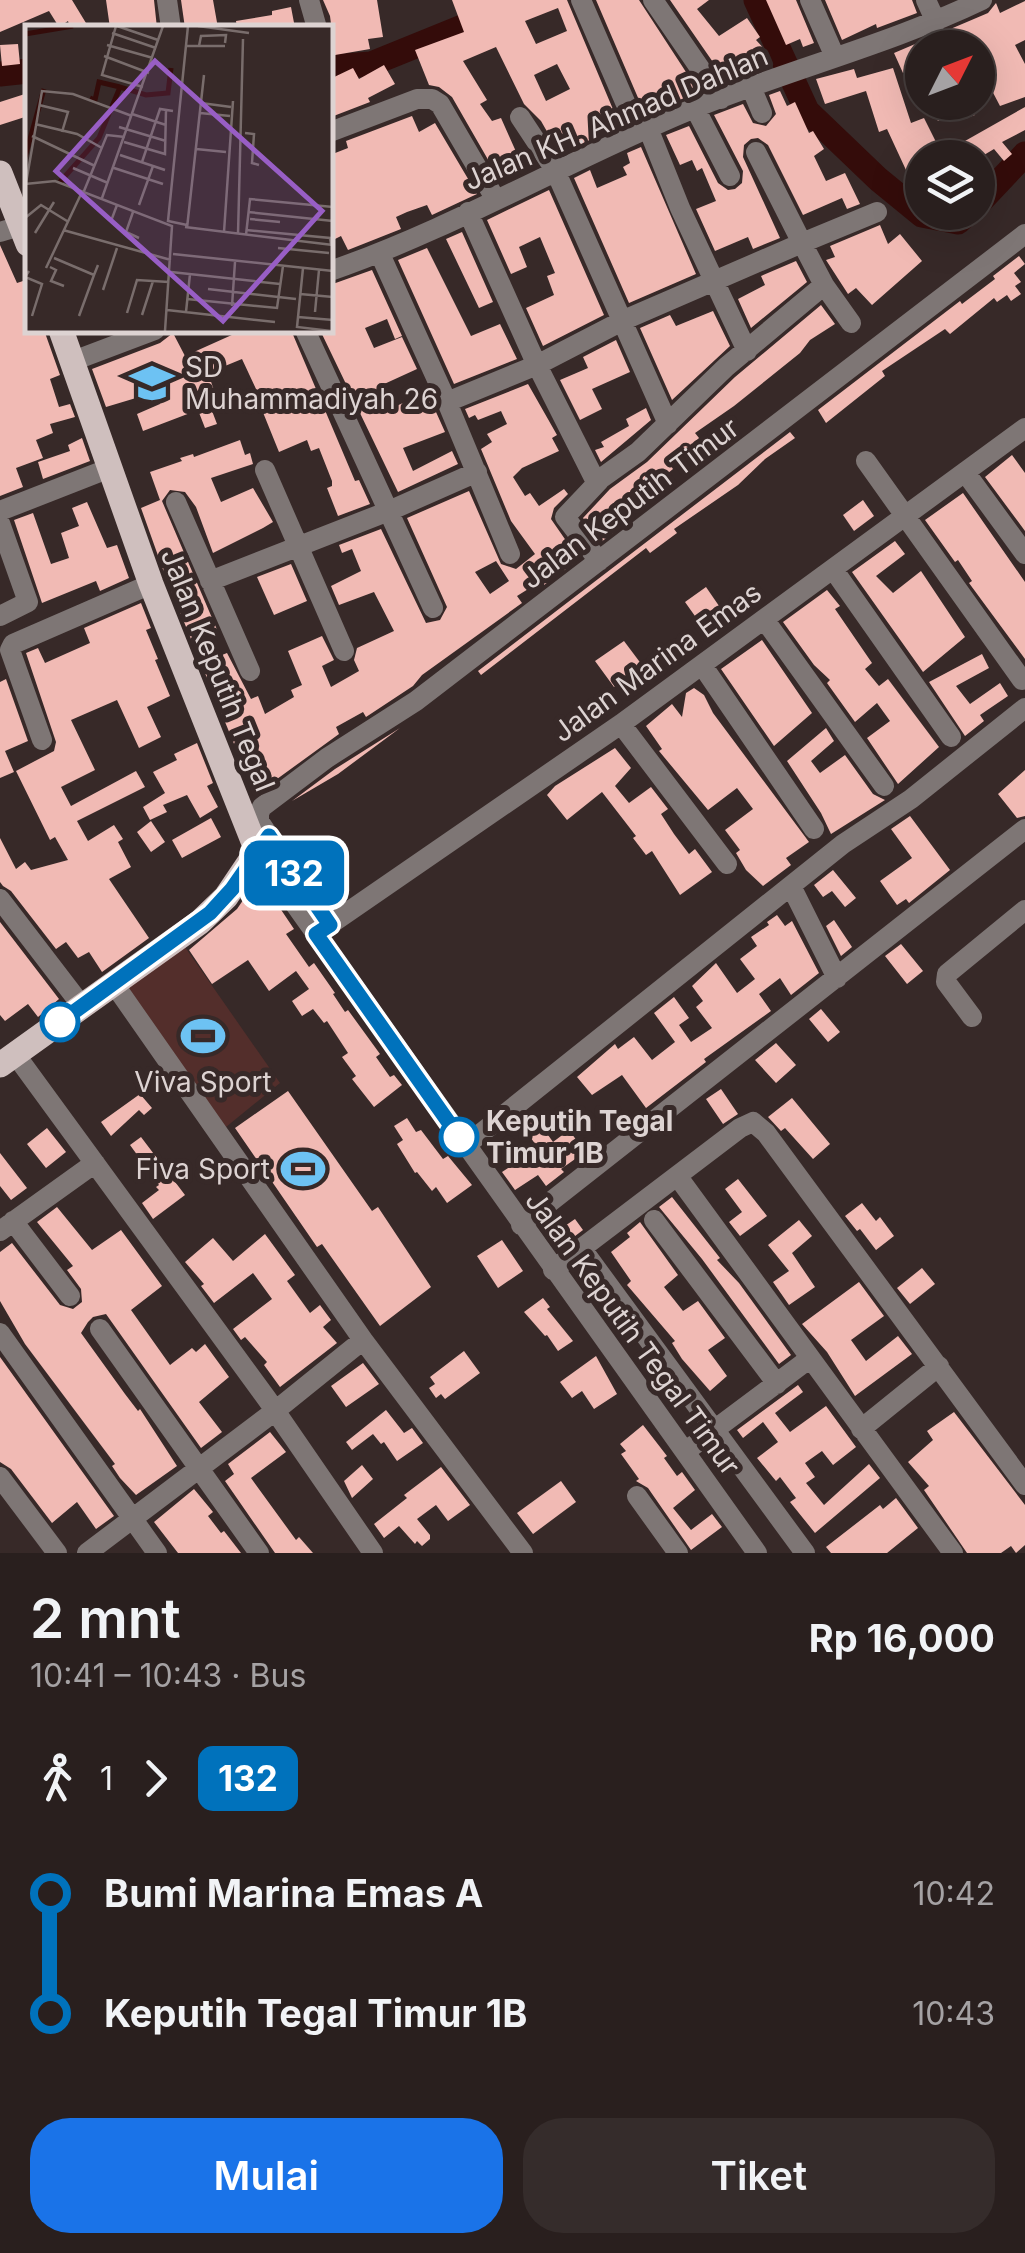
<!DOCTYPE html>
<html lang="id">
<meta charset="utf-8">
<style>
body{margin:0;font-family:Inter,sans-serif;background:#352c2b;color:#f1f3f6;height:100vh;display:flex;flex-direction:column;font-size:38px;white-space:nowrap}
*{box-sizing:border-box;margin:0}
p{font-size:32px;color:#a5a2a4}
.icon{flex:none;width:55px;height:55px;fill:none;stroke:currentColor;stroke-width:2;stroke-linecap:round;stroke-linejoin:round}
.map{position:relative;height:1553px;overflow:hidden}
.panel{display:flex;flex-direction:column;background:#291f1e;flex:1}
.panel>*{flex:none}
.badge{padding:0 20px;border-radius:15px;font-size:35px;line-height:65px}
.needle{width:65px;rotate:48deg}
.tools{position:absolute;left:905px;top:30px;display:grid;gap:20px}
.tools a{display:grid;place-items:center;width:90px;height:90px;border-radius:50%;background:#291f1e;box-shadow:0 10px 40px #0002,0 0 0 2px #453d3c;font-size:50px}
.map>.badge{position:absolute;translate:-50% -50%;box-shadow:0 0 0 5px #fff}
.legs{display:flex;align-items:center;gap:15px;height:110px;padding:0 30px;font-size:32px}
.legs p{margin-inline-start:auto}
.summary{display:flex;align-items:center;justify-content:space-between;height:170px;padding:0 30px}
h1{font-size:55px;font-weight:600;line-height:75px}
.cta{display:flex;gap:20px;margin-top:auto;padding:20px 30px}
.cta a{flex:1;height:115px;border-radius:40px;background:#1a73e8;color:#fff;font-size:40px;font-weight:600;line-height:115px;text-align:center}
.cta a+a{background:#352c2b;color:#f1f3f6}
ul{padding:0 30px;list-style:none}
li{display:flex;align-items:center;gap:35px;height:120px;font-size:38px}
li i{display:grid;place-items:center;width:15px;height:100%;margin:0 12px;background:currentColor}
li i::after{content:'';width:25px;height:25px;margin:-12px;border:8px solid;border-radius:50%;background:#291f1e}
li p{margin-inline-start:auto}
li:first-child i{background:linear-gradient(#0000 50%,currentColor 0)}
li:last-child i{background:linear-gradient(currentColor 50%,#0000 0)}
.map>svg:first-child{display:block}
.green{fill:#532e2b}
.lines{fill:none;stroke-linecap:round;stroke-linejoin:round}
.river{stroke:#340c0a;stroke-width:25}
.building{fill:#f1bab4;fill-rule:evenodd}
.minor{stroke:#7e7675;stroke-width:20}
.major{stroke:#cfbfbe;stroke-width:25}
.line-1-casing{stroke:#fff;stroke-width:22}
.line-1{stroke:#0072bc;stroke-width:15}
.stop-1-dot{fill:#fff;stroke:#0072bc;stroke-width:5}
.labels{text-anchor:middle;stroke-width:10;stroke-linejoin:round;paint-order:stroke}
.street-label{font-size:28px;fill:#ddd3d2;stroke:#372928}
.poi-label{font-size:28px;fill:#ddd3d2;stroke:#372928;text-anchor:start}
.stop-label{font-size:28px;font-weight:bold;fill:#ddd3d2;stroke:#372928;text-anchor:start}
.inset-river{fill:none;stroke:#340c0a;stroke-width:5}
.inset-road{fill:none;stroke:#796d6c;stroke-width:2.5}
.view{fill:#985ec5;fill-opacity:0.15;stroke:#985ec5;stroke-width:5}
.inset-edge{fill:none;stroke:#ddd3d2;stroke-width:5}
</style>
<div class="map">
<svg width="1025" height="1553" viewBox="0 0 1025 1553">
<rect width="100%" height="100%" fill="#372928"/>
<path class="green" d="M185,947l95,136 -54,44 -101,-139z"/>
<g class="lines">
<path class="river" d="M756,0l51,111 71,68 44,36 36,7 11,-10
M330,67l41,-3 158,-64
M0,74l28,-3
M978,204l47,-50"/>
</g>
<path class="building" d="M0,0h72l17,28h-19l-2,-7 -9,6 -10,-16 -49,21z
M106,0h48l3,28h-47z
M181,0h32l5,28h-33z
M323,0h54l6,37 -15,2 2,10 -35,6 -5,-39z
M452,0h115l53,126 -50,23 -5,-13 -12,6 -12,-21 -17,-17 -28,-57 -33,14 24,39 -7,4 12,17 9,-3 21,47 -24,12 -46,-80 -13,-10 -10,-2 -14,-35 49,-18zM558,8l9,23 -31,13 -11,-23zM557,64l13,25 -24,12 -12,-26z
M596,0h43l60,92 -37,15 -3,-6 -17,6z
M670,0h39l-12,9 22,27 28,-18 13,19 -4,3 11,12 -41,29z
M766,0h30l18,43 -11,4 -3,-8 -14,6z
M825,0h87l5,13 -40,15 -1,-4 -34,16z
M1025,1v39l-10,5 10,19v33l-25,9 -11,-21 -8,3 -3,-4v-36h-56v17l-19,8 -9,-20 94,-40 8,-10 4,10z
M291,7l4,21h-58l-1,-7 36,-6v-4z
M18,44l2,20 -18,2 -2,-21z
M384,65l11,19 -27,14 2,4 -39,15 -1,-38 23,-11 6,11z
M893,68l18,55 13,-5 18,36 83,-47v23l-23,12 10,12 -8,7 -10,-12 -15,9h-57v4l-9,6 9,9v17l-10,-11 -25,-54 -8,3 -13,-41 -41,13 -9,-25 38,-10 3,9z
M780,91l7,15 8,-4 14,31 4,-2 11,18 -10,7 12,25 19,-8 15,31 -13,5 -5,-11 -39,17 -35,-70 -10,-7 -7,1 -7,6 -1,12 37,81 -27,11 -5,-12 -33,14 -19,-42 20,-8 -14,-33 -5,3 -5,-11 -12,5 -14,-30 23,-9 29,57 10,7 7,-1 7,-6 1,-12 -29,-56 29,-11 10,19 13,3 10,-12 -7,-19z
M28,93v23l-28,9v-23z
M934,102h44l-6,3 3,10 -18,6 -3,-8 -16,8 -6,-10 4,-2z
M412,116l7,16 16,-9 42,71 -45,21 -5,-10 -20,7 -11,5 5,12 -53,21 -7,-14 -6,3 -5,-12v-72l18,-7 -2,-7z
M641,147l55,127 -67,29 -55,-125 16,-8 7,18 30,-13 -4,-8 7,-4 -3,-10z
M549,190l55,125 -61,31 -17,-38 28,-13 -7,-19 8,-3 -15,-36 -21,10 8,20 -16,7 -24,-54z
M880,225l8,19 12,-10 22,27 -50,44 -16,-17 -8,6 -22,-34 9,-3 -5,-11z
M462,232l31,70 -14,6 -33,-69z
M0,245l17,38 6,-2 5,14v35h16l16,45 -10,4 9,28 11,-3 5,13 -25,7 3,9 -17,7 7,18 -27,10 7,19 -23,9z
M427,248l44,88 29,-12 17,35 -63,25 -56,-124z
M1019,256l6,8 -11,9 7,9 -6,4 6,8 -10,7 -4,-6 -10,7 -3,-4 -44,36 -5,-5 -63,42 3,5 -59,47 -8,-13 142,-109 2,3 33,-25 -2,-3z
M796,261l11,21 -56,46 -13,-29 27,-14 -4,-9z
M372,270l30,66 -7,3 -8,-20 -22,9 9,20 28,-11 15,32 -35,16 10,23 35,-16 18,40 -42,16 10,23 39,-20 6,13 -60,28 -78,-162h10v-12l5,-2 -5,-13v-18z
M821,305l14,19 -25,16 -10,13 -66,53 -39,27 4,5 -28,28 2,3 -16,13 2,2 -13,13 -33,20 8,10 -20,15 -18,-24 27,-29 37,-27 88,-85z
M713,311l17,35 -58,54 -32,-72 30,-13 6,11z
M232,330h59l64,151 4,-1 11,24 -32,12 -11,-28 5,-2v-5l-13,-33 -8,3 -4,-11 -28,12 -19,-47 3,-1 -21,-45 -34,14 9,26 -8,4 8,21 -12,4 -7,-18 -55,21 -6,-17 23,-10 -4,-12 -50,15 -14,-38 68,-26 13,-10 12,23 49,-22z
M616,340l14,32 -38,17 10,20 -22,11 -20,-40 28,-12 -5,-11z
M528,384l29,51 -5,3 7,13 -37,17 -9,9 12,19 5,-3 9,13 25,-17 4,5 -14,14 -3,11 18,26 -6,5 11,13 -30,22 -3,-4 -24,15 5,7 -100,72 -9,11 -47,31 -3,-5 -27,15 3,7 -84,61 -89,-217 -25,-70 19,-8 -10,-28 32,-11 -2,-3 13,-4 1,3 46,-17 5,15 5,-2 3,11 -42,14 10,24 32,-14 20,34 -10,6 -50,25 -17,-46 -11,-15 -15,-2 -8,11 56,131 -10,5 9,20 10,-4 24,46 7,-3 7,18 29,-17 -3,-7 11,-5 -14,-34 34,-15 12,24 -12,6 9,21 28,-16 -5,-11 3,-12 37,-17 -20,-39 -35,13 -8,-19 30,-15 -9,-22 -10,4 -3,-8 42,-16 45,94 14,-3 7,-13 -40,-89 62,-27 32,73 15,5 19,-15 -24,-33 -30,-72 11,-7 -5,-8 20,-10 -6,-13 -23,9 -3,-5 -6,3 -4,-9zM496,561l13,20 -19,13 -15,-22z
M646,408l5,12 -50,42 -6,-12 9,-3 -3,-5 28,-16 -3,-7z
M790,432l5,6 -30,21 -27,26 -64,44 3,4 -27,20 -4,-5 -165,127 -3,-4z
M82,438l8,23 -47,18 -5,-17 32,-11 -2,-6z
M1012,455l13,18v58l-40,-54z
M963,493l62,89v77l-56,-76 3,-2 -14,-21 -3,2 -30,-42z
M863,500l11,16 -20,15 -11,-16z
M87,502l20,46 10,-3 12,33 -29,13 -4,-10 -54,22 -28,-83 19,-7 18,51 18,-6 -8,-25 18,-7 -7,-18z
M895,541l10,13 -29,22 17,17 28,-22 44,66 -42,35 -71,-100z
M291,564l16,37 -33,14 -17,-38z
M706,587l22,32 -21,14 -22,-31z
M827,590l13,16 -5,3 37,54 -7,6 14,17 9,-7 51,68 -41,37 -31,-46 23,-17 -13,-18 -22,19 -28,-39 3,-3 -16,-15 -31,-43z
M141,603l10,25 -5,2 12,29 -3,1 15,36 -23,11 14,30 -22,11 -22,-48 -46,20 24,50 -34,17 10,19 65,-35 9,16 -68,34 11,20 26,-16 9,14 -5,3 13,25 -22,12 40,59 -47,34 -13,-20 -11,6 -12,-16 -10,7 -45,-58 -8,-5 -3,-4v-44l16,31 9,-7 6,8 37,-10 -13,-23 -5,3 -34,-69 38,-20 2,-9 -30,-89 12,-5 7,15 45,-20 -6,-15z
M762,640l50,73 -38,33 -53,-77z
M624,641l18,24 -28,22 -19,-26z
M982,654l7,14 -33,18 14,18 30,-21 8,13 -28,19 4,6 -19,15 -36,-54z
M6,679l22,62 -23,10 9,21 -14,6v-96z
M694,688l10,7 9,18 96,129 -23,16 5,7 -28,21 -17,-16 -10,-17 4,-3 -15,-20 28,-21 -16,-21 -29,22 -49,-59 3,-2 -16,-23 26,-22 10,13 4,-24z
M400,728l-62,46 -46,27 43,-32z
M826,728l8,13 -23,20 9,12 25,-18 28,39 12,6 -54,34 -10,-21 -34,-52z
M197,743l16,40 -6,3 11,21 -18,11 -13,-23 -24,10 4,7 -17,8 -7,-13 22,-14 -12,-21 24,-12 -3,-6z
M615,748l16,20 -16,18 14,17 22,-16 17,22 -7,5 13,20 15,20 6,-5 17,23 -32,23 -28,-44 -6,4 -13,-17 3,-2 -34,-44 -35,28 -20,-25 8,-9z
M1025,770v46l-8,2 -19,-24z
M910,816l40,54 -41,33 -3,-4 -9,6 -17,-24 32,-23 -21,-29z
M211,818l10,19 -39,21 -10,-18z
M151,821l14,21 -14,10 -14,-20z
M833,870l23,28 -11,9 -13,-16 -9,6 -9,-12z
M259,877l35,52 -8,5 23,33 5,-4 21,30 -2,1 12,18 3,-2 32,44 -4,3 14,20 4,-2 8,10 -28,22 -22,-28 4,-3 -14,-19 6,-4 -21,-32 -3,2 -11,-14 -11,7 -10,-15 17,-12 -13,-18 -27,20 -21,-31 -36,24 -23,-34 48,-41z
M777,915l8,11 7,-5 27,52 -28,22 -11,-17 -21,16 12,17 -67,48 2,3 -60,46 -24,-33 -30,20 -15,-18 38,-33 3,5 16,-12 18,23 23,-18 -21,-29 20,-16 15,21 -10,7 12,17 21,-14 -16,-21 7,-6 -11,-15 24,-23 21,30 18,-14 -15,-20 17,-13 -6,-9 18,-12 -2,-3z
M834,920l18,27 -11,9 -15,-30z
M0,922l59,77 -21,18 -10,-13 -23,17 -5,-6z
M901,944l22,27 -16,13 -22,-28z
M821,1009l19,23 -12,10 -19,-23z
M776,1043l20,22 -20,18 -21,-23z
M721,1089l17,25 -15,10 -17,-25z
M288,1091l84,120 6,-4 53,80 -51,39 -58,-82 -5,3 -82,-119z
M140,1094l12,14 -8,7 -5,-5 -28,26 -10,-14z
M792,1098l38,46 -17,15 -28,-31 -4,3 -13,-14z
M531,1111l22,31 16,-12 16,22 -24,17 3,3 -18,14 -8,-11 -23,15 -13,-18 36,-24 -19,-27z
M407,1118l9,14 5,-2 22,29 5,-3 24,29 -25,18 -11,-16 -4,4 -15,-19 -2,1 -18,-29 6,-4 -9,-14z
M47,1128l19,24 -20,16 -19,-24z
M141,1137l44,58 -32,24 -11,-16 17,-13 -3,-3 3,-2 -29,-40z
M0,1153l27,35 -16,12 -11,-14z
M738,1179l29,37 -27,20 -11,-14 13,-10 -17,-23z
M672,1197l48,61 -3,2 22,23 52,72 -12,9 -77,-105 -43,-52z
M862,1203l14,18 4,-4 14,19 -18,14 -16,-21 -3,2 -12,-15z
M57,1207l35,43 29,-20 41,56 -31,24 39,55 22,-17 4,4 9,-8 24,33 -30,25 23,30 -21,16 -95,-134 -13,3 -5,5 -7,11 44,61 13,17 2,-2 37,57 -41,29 -16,-17 -8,-12 3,-2 -90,-120 -25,-43v-49l12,-9 48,62 13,4 9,-7 -1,-13 -14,-19 6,-4 -36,-44z
M575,1219l8,11 -25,19 -9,-12z
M799,1220l13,16 -20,17 23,34 -26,18 -16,-23 16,-11 -21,-26z
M640,1222l38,53 -14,12 19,24 15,-10 27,37 -17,12 19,26 -17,15 -28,-32 -10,-16 3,-2 -48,-56 4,-4 -20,-29 19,-15 -3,-4z
M265,1234l30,41 -8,6 23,32 10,-8 11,15 -8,7 14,16 -57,44 -16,-22 3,-3 -22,-25 -4,3 -8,-11 39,-30 -19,-26 -39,30 -13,-17 3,-2 -19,-22 28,-24 20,23z
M502,1240l21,31 -25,17 -21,-32z
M922,1268l13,16 -25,20 -13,-16z
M859,1282l25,34 -33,24 15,21 32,-25 14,18 -57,42 -28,-44 -25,-28z
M543,1298l7,9 -3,2 26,32 -15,10 -11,-16 -2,1 -21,-24z
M464,1351l16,22 -35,26 -4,-5 -5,4 -7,-10 6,-4 -5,-7z
M596,1356l21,38 -23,15 -12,-18 -10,7 -12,-16z
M0,1357l114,159 -18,13 -19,-27 -25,21 -41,-54 -11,-7z
M363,1363l16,21 -33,23 -15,-21z
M798,1385l5,7 -28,21 15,19 36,-26 30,41 -23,18 -11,-14 -17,12 10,14 -9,6 18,22 45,-41 11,14 -65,55 -25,-31 6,-4 -16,-21 -4,4 -19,-23 21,-16 -15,-20 -20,16 -6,-8z
M386,1410l18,23 8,-5 11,15 -26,18 -13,-19 -3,2 -8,-10 -21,16 -6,-8z
M954,1412l71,93v40l-9,8 -5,-7 -10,7h-34l-43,-63 5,-4 -21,-24 25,-22 -6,-9z
M643,1425l24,31 -3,2 13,18 5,-4 13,18 -22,18 18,22 21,-16 10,13 -31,23 -43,-62 -12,-7 3,-2 -18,-25 5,-3 -6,-7z
M270,1432l16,20 -35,26 45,62 3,-3 14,16h-38l-50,-72 9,-7 -6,-10z
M362,1465l11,14 -21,19 -8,-17z
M441,1467l29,38 -22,16 -12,-16 -19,14 13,16v4l-8,7 -5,-5 -2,3 -16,-18 -15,12 -10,-14 33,-26 -3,-3z
M561,1481l15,21 -43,32 -16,-21z
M194,1489l19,23 -5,4 13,17 3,-2 17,22h-63l-24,-31z
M896,1498l22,30 -31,25h-56l-5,-6 54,-42 3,4z"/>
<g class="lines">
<path class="minor" d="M167,0l4,28
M309,0l8,28
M581,0l57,132
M653,0l68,99
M810,0l25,57
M926,0l10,22
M751,87l11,26
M695,108l35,68
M520,117l35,53 113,254
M648,128l32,80 67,143
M330,132l87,-33h15l8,5 56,96
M756,152l46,91 75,-31
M468,212l67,149 61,121 42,-30 88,-85 98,-82
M0,232l20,-6
M380,254l67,148 63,152
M330,271c124,-43 239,-111 360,-161 97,-40 198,-65 292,-110
M305,330l128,278
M73,361l82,-31
M447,402l90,-37 87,-45 178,-77 22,42 27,38
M866,461l156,219
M265,470l79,181
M965,472l60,82
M599,481l-34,36 34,44
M176,502l74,169
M0,511l110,-43
M0,523l28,79 -28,14
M833,569l118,168
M210,581l179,-70 88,-39
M764,619l120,167
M702,665l112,164
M621,724l106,140
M42,740l-32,-90 3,-6 138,-60
M264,842l-7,9 500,702
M792,888l45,90
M0,899l82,107
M329,925l-70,-104v-8l3,-6 65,-49 89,-57 609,-467
M319,932l302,-208 404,-296
M114,984l249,356 160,213
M972,1017l-26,-35 1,-8 78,-64
M15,1054l252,345 106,154
M465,1146l378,-302 68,-45 114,-91
M678,1177l275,376
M654,1220l123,164
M13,1221l57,75
M521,1225l504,-396
M0,1231l95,-68
M582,1249l223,304
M553,1270l187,-142 13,-6 13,11 259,352
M100,1329l159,224
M0,1333l157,220
M861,1429l78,-63
M686,1451l123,-92
M0,1477l57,76
M637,1496l41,57
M87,1553l188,-142 88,-71"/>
<path class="major" d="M0,173l28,71
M0,1065l200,-143 26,-25 31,-46 -106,-267 -90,-254"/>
</g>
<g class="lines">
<g class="line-1-casing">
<path id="line-1" d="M60,1022l150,-109 22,-24 37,-53 61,89 -14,9 143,203"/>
</g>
<use href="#line-1" class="line-1"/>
</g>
<defs>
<g id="school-bare" transform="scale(3.45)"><path d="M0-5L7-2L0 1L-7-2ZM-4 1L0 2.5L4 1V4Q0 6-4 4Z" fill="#6dc2f3" stroke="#372928" stroke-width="2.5" paint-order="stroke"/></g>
<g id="stadium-bare" transform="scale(3.45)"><path d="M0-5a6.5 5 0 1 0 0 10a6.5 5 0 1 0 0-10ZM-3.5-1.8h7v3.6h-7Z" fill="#6dc2f3" stroke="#372928" stroke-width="2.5" paint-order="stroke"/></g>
</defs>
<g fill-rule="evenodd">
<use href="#school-bare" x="152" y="383"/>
<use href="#stadium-bare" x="203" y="1036"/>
<use href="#stadium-bare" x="303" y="1169"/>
</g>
<g class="stop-1-dot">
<circle cx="60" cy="1022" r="18"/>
<circle cx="459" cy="1137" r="18"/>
</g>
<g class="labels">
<g class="street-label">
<text transform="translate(616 118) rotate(-23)" y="10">Jalan KH. Ahmad Dahlan</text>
<text transform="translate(630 503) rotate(-37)" y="10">Jalan Keputih Timur</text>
<text transform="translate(657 662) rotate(-36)" y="10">Jalan Marina Emas</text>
<text transform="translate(218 670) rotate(68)" y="10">Jalan Keputih Tegal</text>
<text transform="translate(633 1333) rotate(54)" y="10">Jalan Keputih Tegal Timur</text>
</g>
<g class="poi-label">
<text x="185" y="377">SD<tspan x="185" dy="32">Muhammadiyah 26</tspan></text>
<text x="203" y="1092" text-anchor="middle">Viva Sport</text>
<text x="270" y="1179" text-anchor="end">Fiva Sport</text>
</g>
<g class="stop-label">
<text x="486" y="1131">Keputih Tegal<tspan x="486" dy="32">Timur 1B</tspan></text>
</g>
</g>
<g transform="translate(25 25)">
<rect width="308" height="308" fill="#372928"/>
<path class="inset-river" d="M0,9l48,-8M65,73l5,2 4,-18 21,5M0,132l19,-68M35,157l39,-44 21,-51 26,8 22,-2 3,-25"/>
<path class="inset-road" d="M91,1l-14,49 41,12M92,1l41,14M173,1l51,7M87,8l44,15M82,20l46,13M160,21h40M174,21l2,-10 25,-1 -1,8M79,31l45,17M176,78l30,4M14,80l29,7 -6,20M175,88l30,3M107,89l34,11M10,99l42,10 25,14M94,102l47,14M220,108l9,1 -2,29 7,2M7,111l63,30M99,117l41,12 1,-44M171,124l30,3M95,130l45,15M117,137l18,-53 13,2M48,143l35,15M89,143l49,16M1,158l16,-92 31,3 59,22M0,159l30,-3 117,45 -7,105M59,166l23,-56 18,2M77,173l61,-172M92,180l-6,16 15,12M114,180l14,-39M108,187l-7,20 13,6M223,187l85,9M0,193l16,-13 26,16M225,194l30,3M162,200l-19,-4 20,-195M160,202l148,18M162,203l17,-153M38,205l108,30M221,205l84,8 1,6M199,207l9,-131M10,208l19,-31M213,209l5,-195M221,210l4,-36 83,8M253,223l51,5M148,229l160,17M29,233l40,17 4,-10M25,242l6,3 -5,11 13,5M21,243l36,-76M278,243l-6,59 34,4M4,246l-4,6 17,7 -10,32M146,247l109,12M183,264l88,10M78,265l14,-42M275,269l33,3M162,274l90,9 6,-42M207,281l3,-44M142,285l108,12M161,287l4,-38M290,287l4,-42M102,288l10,-33 32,2M117,290l11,-34M54,291l15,-41M273,292l35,3"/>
<path class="view" d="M130,36l167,150 -99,110 -167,-150z"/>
<rect width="308" height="308" class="inset-edge"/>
</g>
</svg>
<div class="tools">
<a><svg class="needle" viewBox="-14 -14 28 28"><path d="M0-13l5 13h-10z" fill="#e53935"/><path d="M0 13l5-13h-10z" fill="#a5a2a4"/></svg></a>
<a><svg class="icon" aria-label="layers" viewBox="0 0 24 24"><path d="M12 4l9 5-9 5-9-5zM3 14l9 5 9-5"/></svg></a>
</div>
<b class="badge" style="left:294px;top:873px;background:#0072bc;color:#fff">132</b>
</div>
<section class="panel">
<div class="summary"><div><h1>2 mnt</h1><p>10:41 – 10:43 · Bus</p></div><b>Rp 16,000</b></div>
<div class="legs"><svg class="icon" aria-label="walk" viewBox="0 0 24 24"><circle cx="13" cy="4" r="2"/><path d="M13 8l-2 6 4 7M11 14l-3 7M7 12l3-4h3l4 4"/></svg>1<svg class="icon" aria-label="forward" viewBox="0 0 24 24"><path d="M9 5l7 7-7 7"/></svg><b class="badge" style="background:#0072bc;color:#fff">132</b></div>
<ul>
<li><i style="color:#0072bc"></i><b>Bumi Marina Emas A</b><p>10:42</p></li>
<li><i style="color:#0072bc"></i><b>Keputih Tegal Timur 1B</b><p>10:43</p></li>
</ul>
<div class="cta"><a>Mulai</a><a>Tiket</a></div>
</section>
